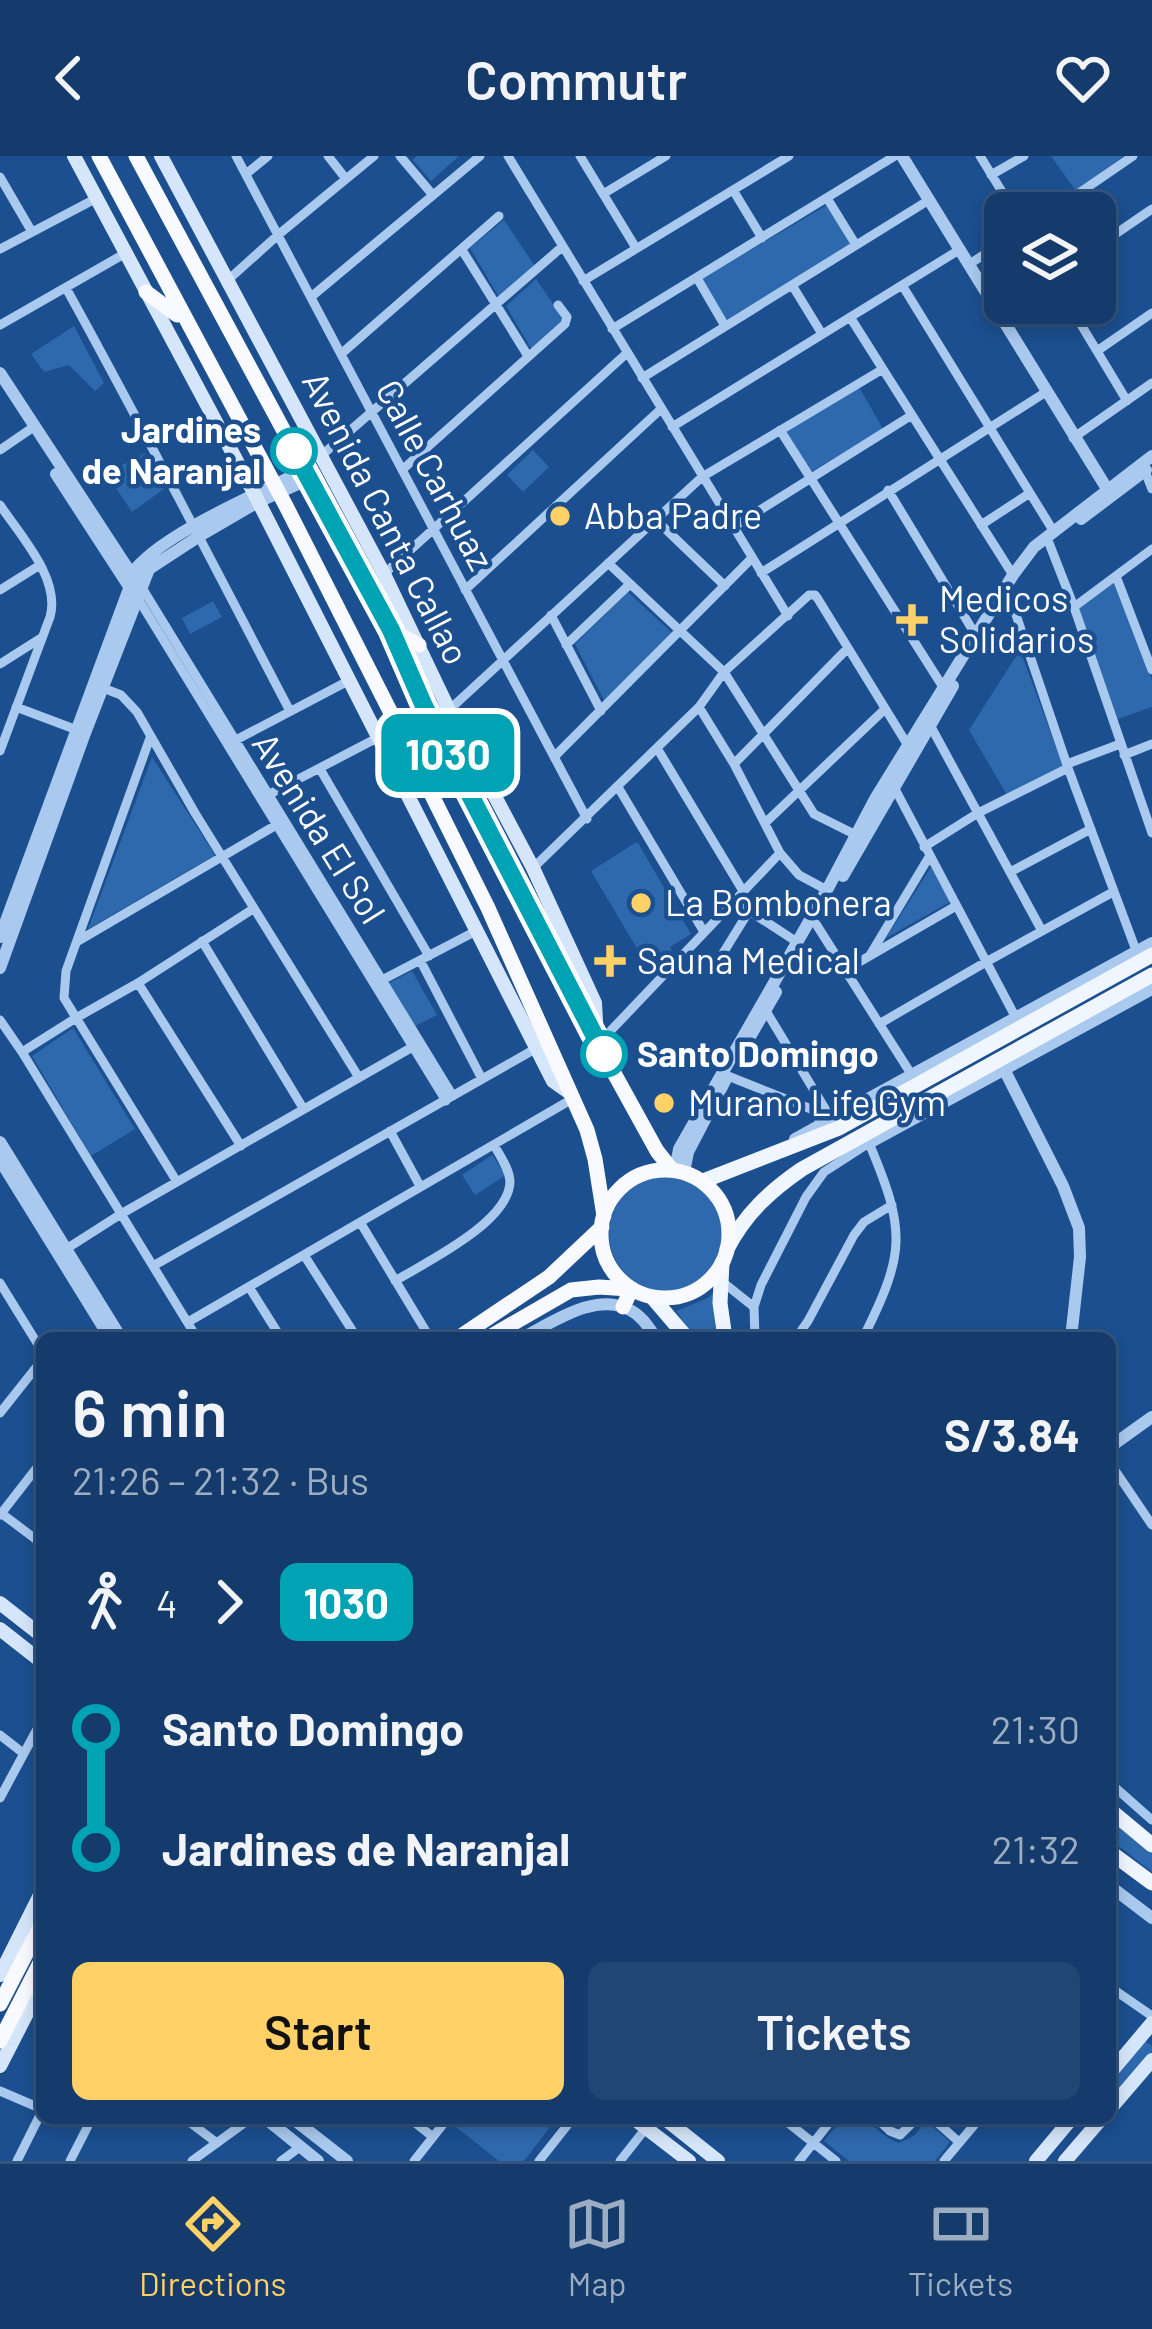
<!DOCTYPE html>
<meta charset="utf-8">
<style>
body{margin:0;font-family:Barlow,sans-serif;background:#214673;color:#f1f3f6;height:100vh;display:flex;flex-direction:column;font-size:45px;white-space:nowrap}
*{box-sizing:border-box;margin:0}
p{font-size:39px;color:#9dadc1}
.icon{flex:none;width:66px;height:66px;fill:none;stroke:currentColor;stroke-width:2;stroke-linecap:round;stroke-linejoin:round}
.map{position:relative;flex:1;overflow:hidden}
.side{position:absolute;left:36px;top:1176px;width:1080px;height:792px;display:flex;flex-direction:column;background:#143b6b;border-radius:18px;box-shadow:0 6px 18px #0003,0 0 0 3px #33557e}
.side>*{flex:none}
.badge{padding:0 24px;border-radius:18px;font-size:42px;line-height:78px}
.fabs{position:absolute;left:984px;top:36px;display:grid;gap:24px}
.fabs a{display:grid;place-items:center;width:132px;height:132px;border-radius:18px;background:#143b6b;box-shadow:0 6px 18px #0003,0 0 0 3px #33557e;font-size:60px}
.map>.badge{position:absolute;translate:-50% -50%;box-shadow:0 0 0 6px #fff}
.legs{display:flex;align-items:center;gap:18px;height:132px;padding:0 36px;font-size:39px}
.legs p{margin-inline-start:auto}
.summary{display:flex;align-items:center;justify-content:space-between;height:204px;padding:0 36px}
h1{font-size:66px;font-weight:600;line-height:90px}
.button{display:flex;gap:24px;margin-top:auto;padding:24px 36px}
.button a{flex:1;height:138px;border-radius:18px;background:#ffd166;color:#111;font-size:48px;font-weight:600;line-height:138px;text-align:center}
.button a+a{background:#214673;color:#f1f3f6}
ul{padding:0 36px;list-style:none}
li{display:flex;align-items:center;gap:42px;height:120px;font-size:45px}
li i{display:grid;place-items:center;width:18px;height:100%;margin:0 15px;background:currentColor}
li i::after{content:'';width:30px;height:30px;margin:-15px;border:9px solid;border-radius:50%;background:#143b6b}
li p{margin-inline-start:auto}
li:first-child i{background:linear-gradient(#0000 50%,currentColor 0)}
li:last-child i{background:linear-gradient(currentColor 50%,#0000 0)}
header{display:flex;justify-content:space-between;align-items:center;height:156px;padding:0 36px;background:#143b6b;font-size:54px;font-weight:600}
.tabs{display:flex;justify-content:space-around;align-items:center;height:168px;border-top:3px solid #33557e;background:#143b6b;font-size:33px;color:#9dadc1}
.tabs a{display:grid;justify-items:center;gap:6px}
.tabs .current{color:#ffd166}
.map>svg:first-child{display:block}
.green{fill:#2e69ad}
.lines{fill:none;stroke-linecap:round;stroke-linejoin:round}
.minor{stroke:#a9c9ee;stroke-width:9}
.tertiary{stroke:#a9c9ee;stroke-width:12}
.secondary{stroke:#d6e6fa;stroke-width:14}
.primary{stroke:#f0f6ff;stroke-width:15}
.trunk{stroke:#f8faff;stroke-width:15}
.line-1-casing{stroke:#fff;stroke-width:27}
.line-1{stroke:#00a3b4;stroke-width:18}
.stop-1-dot{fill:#fff;stroke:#00a3b4;stroke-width:6}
.poi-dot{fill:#ffd166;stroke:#1b4f8f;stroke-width:4.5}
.labels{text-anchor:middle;stroke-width:9;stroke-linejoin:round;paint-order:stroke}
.stop-label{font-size:36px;font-weight:bold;fill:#fff;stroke:#1b4f8f;text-anchor:end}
.street-label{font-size:36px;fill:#fff;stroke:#1b4f8f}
.poi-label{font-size:36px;fill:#fff;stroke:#1b4f8f;text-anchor:start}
</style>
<header><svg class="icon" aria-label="back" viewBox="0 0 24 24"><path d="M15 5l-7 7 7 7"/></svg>Commutr<svg class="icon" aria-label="heart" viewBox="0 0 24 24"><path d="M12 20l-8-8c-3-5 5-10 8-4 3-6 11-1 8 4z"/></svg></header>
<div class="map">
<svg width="1152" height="2005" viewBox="0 0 1152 2005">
<rect width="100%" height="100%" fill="#1b4f8f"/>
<path class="green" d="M417,0h42l-28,25 -18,-21z
M1051,0h73l-48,35z
M827,49l23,39 -124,77 -25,-42z
M504,64l31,46 -36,31 -29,-49z
M536,123l28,41 -32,30 -26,-44z
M74,170l30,57 -9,8 -26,-26 -25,7 -13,-18z
M859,231l24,42 -72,43 -27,-42z
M533,294l16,17 -26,25 -16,-17z
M145,297l19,36 -32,23 -26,-39z
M1114,427l38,97v27l-37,13 -36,-111z
M628,436l43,40 -66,70 -30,-58z
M213,445l9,16 -32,17 -8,-16z
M1020,494l43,116 -56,29 -38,-65z
M152,601l63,98 -127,74z
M635,687h3l53,91 -21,13 3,6 -17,11 -4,-6 -7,4 -54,-91z
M931,711l19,35 -64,36z
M412,815l25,44 -24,12 -24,-44z
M73,872l62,101 -44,27 -59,-100z
M492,999l14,20 -31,20 -13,-20z
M609 1078a57 57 0 1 1 114 0a57 57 0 1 1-114 0Z
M714,1136l1,34 3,12h-23l-19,-27 32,-13z
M1110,1661l42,34v21l-42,-33z
M1145,1885l7,5v6l-42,48v-18z
M463,1962h94l-33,43h-25l-43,-34z
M843,1962c35,0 28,14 56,25l15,-7 12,-15 24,21 -15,19h-86l-25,-20z"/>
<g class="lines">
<path class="minor" d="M236,0l351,663
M328,0l18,23
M400,0l32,38
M508,0l280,460
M580,0l56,92
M980,0l35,57
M246,18l22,-18
M991,19l33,-19
M0,21l32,55
M733,34l29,48
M603,38l63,-38
M827,42l29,47
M1050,57l83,-57
M1095,92l57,-39
M0,93l95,-50
M462,94l66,106
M968,109l37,-24
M697,122l28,48
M228,124l50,-45 96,-79
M583,125l206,-125
M792,129l30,49
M902,129l152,247
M66,132c77,139 150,282 224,423
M311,141l169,-141
M1068,147l59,98
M850,161l163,258
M0,169l124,-71
M612,173l283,-173
M1097,195l55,-38
M341,198l158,-138
M642,222l287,-178
M672,271l287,-177
M780,274l163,257
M1073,282l79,-55
M0,294l35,-24
M322,299l240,-208
M402,314l163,-146 2,-7 -9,-12
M1145,315l7,18
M888,334l87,144
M0,349c20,30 61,74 50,112l-50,134
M655,363l70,67
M981,369l49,-32
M733,371l179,-112
M1049,387l25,64 78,226
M608,407l116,109 90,142 42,21
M761,417l285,-181
M384,418l243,-221
M1116,420l36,94
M141,430l312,510
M0,434l40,-25
M465,434l196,-181
M1009,438l59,174 69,185
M137,441l309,504
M1074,451l78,-58
M551,459l50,96
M566,489l64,-61
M0,508l41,-26
M103,532l18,7 16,17 58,101 163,263
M16,551l61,23
M699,551l35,57 46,89 19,22 28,15
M449,554l253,-233 181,-108
M930,569l112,206
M150,582l-84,233 -2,27 113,184
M234,585l116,-61
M657,592l86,143
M1124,599l28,-11
M554,601l198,-199
M734,608l114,-116
M1067,608l53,-20
M320,613l109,187
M890,629l4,2 122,231
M618,631l86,145
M266,640l113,-59
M765,667l119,-113
M924,691l54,-34 90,-45
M533,712l166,-161 25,-35 85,-77h6l3,4 89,145
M1010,716l81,-43
M734,745l63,41
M816,768l97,153
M78,785l200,-117
M202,785l101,167
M870,799l59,-98
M420,804l62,119
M847,813l109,-63
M712,815l37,-60
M382,824l96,-50
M138,827l103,163
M766,855l66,109
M0,864l22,32 175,286
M879,868l107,-62 127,-70
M598,888l182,-191
M22,896l54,-34 62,-35 115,-74
M728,920l83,33 7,7 2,9
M390,975l30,55
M360,1066l70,116
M63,1095l58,-37 295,-169
M304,1099l53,83
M153,1110l382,-217
M720,1124l34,27
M395,1125c31,-19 115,-59 115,-100 -1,-13 -10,-25 -16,-36
M0,1127l42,68
M249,1131l32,51
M188,1166l386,-224
M755,1182l-1,-31 7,-22 45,-88 18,-25 45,-29c37,88 37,109 -6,195
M796,1182l12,-17 46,-86 10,-13 28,-17
M0,1257l42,-53
M1110,1307l42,62
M1,1357l41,31
M0,1359l42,-54
M0,1579l23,18
M1110,1627l42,37
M0,1642l42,-78
M1110,1831l42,29
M0,1935l42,18
M184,1962l33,25
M409,1962l24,19
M782,1962l54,43
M876,1962l14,13 10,4 17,-17
M932,1962l27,24
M17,2005l25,-50
M70,2005l22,-43
M192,2005l59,-43
M281,2005l19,-14
M414,2005l34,-43
M539,2005l34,-43
M620,2005l26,-33
M799,2005l34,-43
M944,2005l36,-43"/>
<path class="tertiary" d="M902,0l207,336
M0,217l136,208
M56,318l74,114
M1081,363l65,-49
M843,720l110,-190
M0,781l137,-370c35,-38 120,-72 167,-97
M0,812l85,-235 64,-164 52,-34 57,-33 51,-23
M744,891l32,-55
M1004,913l59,117 16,42 1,29 -9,81
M795,983l357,-196
M0,986l121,196
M869,987l283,-154
M0,1004l110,178
M675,1014l4,-21 148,-259 48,-91 138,-224 21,-28 118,-91
M684,1016l4,-20 37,-71
M522,1182c30,-15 74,-47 108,-28 12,6 19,18 26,28
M1110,1291l42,-30
M1110,1730l42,32
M265,1962l53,43
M292,1962l55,43"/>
<path class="secondary" d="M74,0l181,339 298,586 17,12
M161,0l223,418 65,136 84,158 62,135 2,36
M0,1447l42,33
M0,1473l42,33
M0,1819l42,-84
M0,1910l42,-82
M1110,1917l42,-50
M1110,1953l42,-49
M633,1962l56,43
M664,1962l54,43
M1036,2005l36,-43
M1065,2005l37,-43"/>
<path class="primary" d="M703,1025l136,-53 313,-173
M727,1093c18,-35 43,-58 75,-80l350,-194
M722,1107l-2,40 5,35
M652,1141l35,41
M1110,1654l42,35
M1110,1696l42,31"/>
<path class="trunk" d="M99,0l187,350 108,213 94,189 99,222 8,29 9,57
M136,0l255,474 33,75 174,339 59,107 15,19
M146,136l31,23
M391,474l28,15
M601 1078a64 64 0 1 1 128 0a64 64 0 1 1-128 0Z
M623,1151l8,-17
M458,1182l91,-61 53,-50
M488,1182l83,-48 28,-3 30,2
M0,1848l42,-81
M0,1885l42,-82"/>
</g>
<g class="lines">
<g class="line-1-casing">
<path id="line-1" d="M294,295l97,179 33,76 180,348"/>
</g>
<use href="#line-1" class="line-1"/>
</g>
<g class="stop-1-dot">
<circle cx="294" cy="295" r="21"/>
<circle cx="604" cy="898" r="21"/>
</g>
<g class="poi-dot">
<circle cx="560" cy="360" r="12"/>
<path d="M906 446h12v12h12v12h-12v12h-12v-12h-12v-12h12z"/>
<circle cx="641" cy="747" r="12"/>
<path d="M604 787h12v12h12v12h-12v12h-12v-12h-12v-12h12z"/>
<circle cx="664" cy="947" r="12"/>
</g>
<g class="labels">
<g class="stop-label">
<text x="261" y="287">Jardines<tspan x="261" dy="41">de Naranjal</tspan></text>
<text x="637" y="911" text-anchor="start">Santo Domingo</text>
</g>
<g class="street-label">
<text transform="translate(435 319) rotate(62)" y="13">Calle Carhuaz</text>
<text transform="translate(386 362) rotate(63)" y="13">Avenida Canta Callao</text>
<text transform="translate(319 672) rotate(58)" y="13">Avenida El Sol</text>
</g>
<g class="poi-label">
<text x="584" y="373">Abba Padre</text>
<text x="939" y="456">Medicos<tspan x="939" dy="41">Solidarios</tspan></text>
<text x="665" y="760">La Bombonera</text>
<text x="637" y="818">Sauna Medical</text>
<text x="688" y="960">Murano Life Gym</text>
</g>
</g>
</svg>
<div class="fabs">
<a><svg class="icon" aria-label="layers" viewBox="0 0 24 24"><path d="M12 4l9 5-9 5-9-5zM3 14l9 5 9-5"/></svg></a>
</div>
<b class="badge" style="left:448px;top:597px;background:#00a3b4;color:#fff">1030</b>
<section class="side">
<div class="summary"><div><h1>6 min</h1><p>21:26 – 21:32 · Bus</p></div><b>S/3.84</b></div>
<div class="legs"><svg class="icon" aria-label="walk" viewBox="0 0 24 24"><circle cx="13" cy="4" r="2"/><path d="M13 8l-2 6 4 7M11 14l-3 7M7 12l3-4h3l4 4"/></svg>4<svg class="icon" aria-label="forward" viewBox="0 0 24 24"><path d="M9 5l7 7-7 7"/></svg><b class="badge" style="background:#00a3b4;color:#fff">1030</b></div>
<ul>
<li><i style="color:#00a3b4"></i><b>Santo Domingo</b><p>21:30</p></li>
<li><i style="color:#00a3b4"></i><b>Jardines de Naranjal</b><p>21:32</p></li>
</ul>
<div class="button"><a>Start</a><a>Tickets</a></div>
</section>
</div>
<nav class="tabs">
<a class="current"><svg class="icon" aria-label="directions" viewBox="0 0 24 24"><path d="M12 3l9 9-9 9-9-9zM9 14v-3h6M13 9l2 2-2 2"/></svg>Directions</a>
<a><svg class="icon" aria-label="map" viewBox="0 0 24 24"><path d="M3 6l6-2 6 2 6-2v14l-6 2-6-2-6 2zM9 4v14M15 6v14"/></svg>Map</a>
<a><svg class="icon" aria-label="tickets" viewBox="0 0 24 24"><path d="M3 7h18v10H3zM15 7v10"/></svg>Tickets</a>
</nav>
